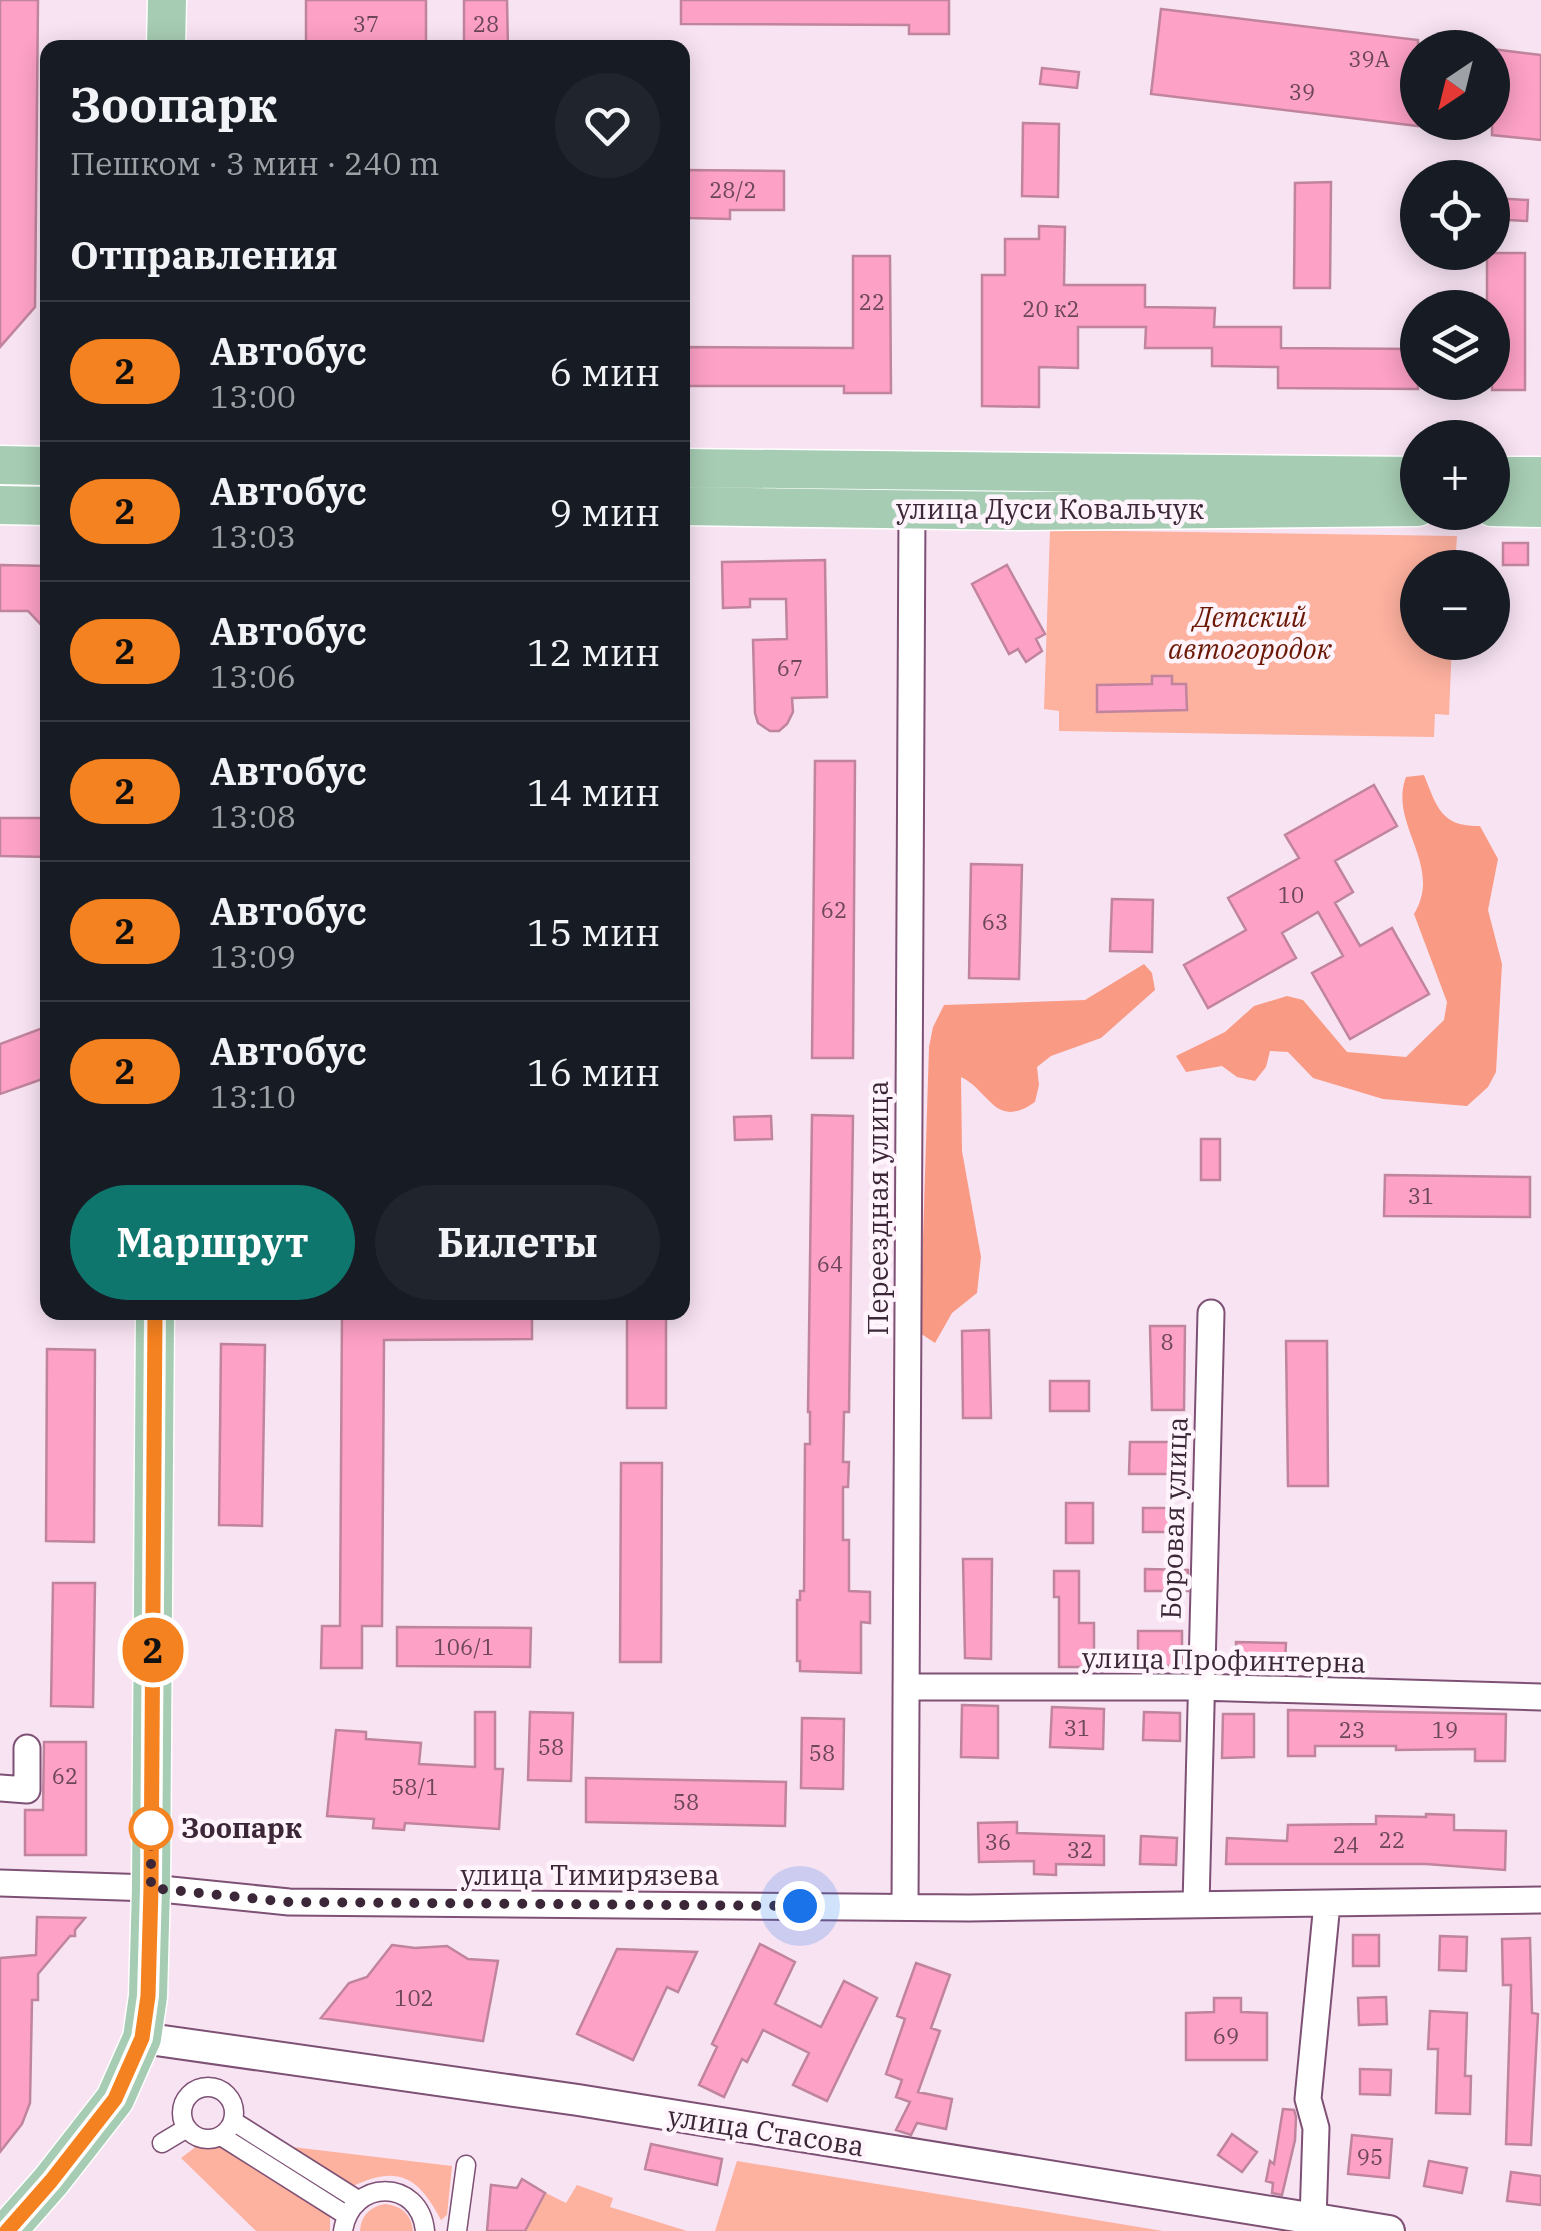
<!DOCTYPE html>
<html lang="ru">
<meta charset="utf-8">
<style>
body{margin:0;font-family:"IBM Plex Serif",serif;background:#20242c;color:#f1f3f6;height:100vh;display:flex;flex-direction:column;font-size:38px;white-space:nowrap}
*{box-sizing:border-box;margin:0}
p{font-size:32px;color:#9ea1a6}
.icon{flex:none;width:55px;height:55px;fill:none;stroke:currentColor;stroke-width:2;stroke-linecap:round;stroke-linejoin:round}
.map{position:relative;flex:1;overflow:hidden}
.panel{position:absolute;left:40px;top:40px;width:650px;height:1280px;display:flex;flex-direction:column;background:#171b24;border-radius:20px;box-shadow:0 5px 25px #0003}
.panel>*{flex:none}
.badge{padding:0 20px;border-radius:32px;font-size:35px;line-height:65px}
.needle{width:65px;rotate:215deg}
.controls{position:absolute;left:1400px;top:30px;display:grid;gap:20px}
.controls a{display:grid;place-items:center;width:110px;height:110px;border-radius:50%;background:#171b24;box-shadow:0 5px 25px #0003;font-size:50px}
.you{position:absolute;width:50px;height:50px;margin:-25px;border:8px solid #fff;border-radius:50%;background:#1a73e8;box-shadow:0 0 0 15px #1a73e833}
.map>.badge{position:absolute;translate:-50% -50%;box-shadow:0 0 0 5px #fff}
h2{padding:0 30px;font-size:38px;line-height:90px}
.round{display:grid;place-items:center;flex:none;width:105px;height:105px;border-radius:52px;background:#20242c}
.head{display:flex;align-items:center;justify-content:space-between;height:170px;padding:0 30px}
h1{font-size:48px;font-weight:800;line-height:75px}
.cta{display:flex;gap:20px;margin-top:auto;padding:20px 30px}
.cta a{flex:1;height:115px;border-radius:60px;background:#0f766e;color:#fff;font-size:40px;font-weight:800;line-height:115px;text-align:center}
.cta a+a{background:#20242c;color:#f1f3f6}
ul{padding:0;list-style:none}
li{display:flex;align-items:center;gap:30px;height:140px;padding:0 30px;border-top:2px solid #363941}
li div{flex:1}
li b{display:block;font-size:38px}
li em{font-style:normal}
li .badge{min-width:110px;font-weight:700;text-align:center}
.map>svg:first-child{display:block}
.green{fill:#fdb19f}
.forest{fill:#f99b84}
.building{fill:#fda1c6;stroke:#c0849c;stroke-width:2.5}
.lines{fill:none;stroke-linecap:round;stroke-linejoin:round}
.pedestrian-casing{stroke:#7d5074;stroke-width:21}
.minor-casing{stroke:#7d5074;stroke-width:29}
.tertiary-casing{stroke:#7d5074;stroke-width:34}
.primary-casing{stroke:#fff;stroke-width:41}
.pedestrian{stroke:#fff;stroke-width:18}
.minor{stroke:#fff;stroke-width:25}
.tertiary{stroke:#fff;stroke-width:30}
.primary{stroke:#a6ccb3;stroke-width:38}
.line-casing{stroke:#fff;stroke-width:22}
.line{stroke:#f58220;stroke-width:15}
.walk{stroke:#3b2737;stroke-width:10;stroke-dasharray:0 18}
.stop-dot{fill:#fff;stroke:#f58220;stroke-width:5}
.labels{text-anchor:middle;stroke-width:9;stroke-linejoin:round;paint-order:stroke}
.number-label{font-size:22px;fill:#6c465b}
.street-label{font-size:28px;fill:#3b2737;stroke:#fff4fc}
.park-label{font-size:28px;font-style:italic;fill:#6b1905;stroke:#fff4fc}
.stop-label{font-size:28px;font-weight:bold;fill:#3b2737;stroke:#fff4fc;text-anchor:start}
</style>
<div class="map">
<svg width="1541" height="2231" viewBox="0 0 1541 2231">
<rect width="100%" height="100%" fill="#f8e3f3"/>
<path class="green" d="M1050,530l407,6 -2,31 -37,1v74l34,1 -3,72 -14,-1 -1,23 -375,-6v-20l-15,-2z
M201,2143l25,4 104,66v18h-74l-75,-73z
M284,2146l168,20 -5,49 -6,5c-24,-46 -45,-55 -92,-32z
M737,2161l426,70h-448z
M577,2185l36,13 -3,9 77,24h-171l22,-42 28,14z
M385,2204c17,2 26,10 28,27h-53c1,-16 10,-24 25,-27z"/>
<path class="forest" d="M1424,775c13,32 17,52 56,51l18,33 -10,51 14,54 -6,108 -8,15 -21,19 -84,-7 -70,-21 -25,-26 -18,-1 -4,16 -11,14 -18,-4 -15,-11 -36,6 -10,-16 49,-24 29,-26 33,-10 16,4 44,52 59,5 38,-37 3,-18 -33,-88c30,-49 -26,-90 -8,-137z
M1144,964l8,9 3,17 -54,48 -50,18 -14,11 2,18 -4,17c-40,28 -45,-11 -74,-25l1,74 19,106 -4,36 -25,20 -17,30 -15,-10 9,-286 4,-20 11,-22 141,-5z"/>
<path class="building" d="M0,0h38l-3,307 -35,40z
M306,0h120v48h-120z
M464,0h43l1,48h-44z
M681,0h268v34h-40v-9l-228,-1z
M1161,9l257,31v86l-267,-32z
M1492,49l49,6v85l-49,-5z
M1042,68l37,4 -2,16 -37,-4z
M1023,123l36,1 -1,73 -36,-1z
M682,170l102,1v39h-54v9l-42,-1v-9h-6z
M1331,182l-1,106h-36l1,-105z
M1493,198l35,2 -1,21 -35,-2z
M1039,226l26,1 -1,58h81v22l70,1 -1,19h67v21l137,1v40l-140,-1v-21l-66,-1v-18h-67l1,-21h-68v41l-39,-1v40l-57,-1v-131h23v-36h34z
M1487,253h38v137h-33v-82h-5z
M853,256h37l1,137h-47v-7h-162v-39l171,1z
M1503,543h25v22h-25z
M825,560l2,137 -35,1 1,14 -6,12 -8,7h-9l-12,-8 -3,-10 -2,-73 34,-1 -1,-40h-36v8l-27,1 -1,-46z
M0,565l48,1v66l-20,-21h-28z
M1007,565l38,69 -9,5 6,12 -16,11 -8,-13 -9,5 -37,-70z
M1152,676h20v8h14l1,26 -90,2v-27l55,-1z
M815,761h40l-2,297h-41z
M1374,785l23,41 -62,35 18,31 -18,11 25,43 32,-18 37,66 -79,45 -38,-66 31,-17 -25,-44 -36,21 14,25 -88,50 -24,-43 62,-35 -18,-32 71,-40 -14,-23z
M0,818h48v39l-48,-1z
M971,864l51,1 -3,114 -50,-1z
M1112,899l41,1 -1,52 -42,-1z
M48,1026v51l-48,17v-50z
M812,1115l41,1 -4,296h-5l-1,50h6l-1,25h-5v53h6v51l21,1v31l-9,-1v51l-61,-2v-10h-3v-61h3v-9h4l1,-147h5v-32h-2z
M771,1116l1,23 -37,1 -1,-23z
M1201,1139h19v41h-19z
M1385,1175l145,2v40l-146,-1z
M342,1312h190v27l-148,1 -2,286h-20v42h-41l1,-42h18z
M627,1312h39v96h-39z
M1150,1326h35l-1,84h-32z
M989,1330l2,88h-28l-1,-87z
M1286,1341h41l1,145h-40z
M221,1344l44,1 -3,181 -43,-1z
M47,1349l48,1 -1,192 -48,-1z
M1050,1381h39v30h-39z
M1130,1442h58v32h-59z
M621,1463h41l-1,199h-41z
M1066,1503h27v40h-27z
M1143,1508h42v24h-42z
M963,1559h29l-1,100 -26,-1z
M1145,1569l43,1v21h-43z
M1054,1571h25v52h15v44h-35v-70h-5z
M53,1583h42l-2,124 -42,-1z
M397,1627l134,1 -1,39 -133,-1z
M1138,1631h44v35h-44z
M1236,1642l50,1 -1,19h-49z
M962,1705l36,1v52l-37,-1z
M1052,1707l52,2 -1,40 -53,-2z
M1288,1710l218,4 -1,47h-30v-12l-79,1v-4h-81v10h-27z
M475,1712h20v57h8l-4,60 -94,-6 -1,7 -31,-2 1,-9 -47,-3 9,-86 30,2v7l55,4 -2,21 56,3z
M530,1712l43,1 -2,68 -43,-1z
M1144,1712l36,1v28l-37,-1z
M1223,1714h31v43l-32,1z
M802,1718l42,1 -1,70 -42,-1z
M44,1742h42v113h-61v-45h18z
M586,1778l200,4 -1,44 -199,-4z
M1426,1814l28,1v15l52,1 -1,39 -79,-6h-200l1,-26 60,3 1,-16 88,-1v-8l50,1z
M1017,1822v11l87,3v29l-48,-1v11l-22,-1v-13l-55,1 -1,-39z
M1141,1836l36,2 -1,27 -36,-1z
M37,1917l48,1 -10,12v6h-5l-32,38v26h-6l-2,103 -8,21 -22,28v-194l36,-3z
M1353,1935h26v31h-26z
M1440,1936l27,1 -1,34 -27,-1z
M1530,1938l2,75 6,1 -7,131 -25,-1 5,-159h-8l-1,-46z
M760,1944l35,18 -20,42 46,23 23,-46 33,17 -50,103 -34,-16 16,-32 -46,-23 -16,32 -5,-3 -18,38 -25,-12 18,-38 -5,-3z
M392,1945l23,3 32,-2 21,13 30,2 -15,80 -162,-23 28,-35 18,-6z
M617,1949l80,3 -19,40 -11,-5 -34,73 -56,-26z
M916,1963l34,12 -19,53 9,3 -22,61 34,7 -6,30 -29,-6 -6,12 -15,-5 14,-28 -14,-5 6,-17 -16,-6 19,-55 -8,-3z
M1386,1997l1,27 -28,1 -1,-27z
M1214,1998h27v14l26,1v47h-81v-47l28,-1z
M1430,2011l37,2 -2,63h6l-1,38 -34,-1 2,-64h-10z
M1360,2069l31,1 -1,25 -30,-1z
M1283,2109l11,1 2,7 -1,23 -13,55 -10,-2 1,-10 -7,-2 4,-20 4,3z
M1232,2134l25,18 -15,20 -24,-17z
M1352,2135l40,4 -3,39 -41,-4z
M651,2144l71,15 -5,26 -72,-16z
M1429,2161l38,7 -5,25 -38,-7z
M1511,2172l30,4v29l-34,-4z
M522,2179l23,14 -20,38h-38l4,-46 26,3z"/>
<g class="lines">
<g class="pedestrian-casing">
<path id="pedestrian" d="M182 2113a26 26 0 1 1 52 0a26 26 0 1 1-52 0Z
M233,2121l125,79
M221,2136l125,79
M162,2143l25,-15
M343,2231c8,-53 77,-53 82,0
M457,2231l9,-66"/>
</g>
<g class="minor-casing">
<path id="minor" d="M906,1687h293l342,10
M0,1788l27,2v-42
M0,1883l151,5 138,14 680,6 572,-8
M1196,1905l15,-592
M905,1907l7,-1397
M1313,2220l3,-92 -8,-29 19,-196"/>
</g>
<g class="tertiary-casing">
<path id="tertiary" d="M142,2038l436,62 811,131"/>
</g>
<g class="primary-casing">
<path id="primary" d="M166,48l1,-48
M0,465l48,1
M682,468l736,8
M1492,476h49
M0,505l48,1
M682,506l341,5 395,-4
M1492,507l49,1
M7,2231l44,-50 64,-82 27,-61 6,-42 3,-108 4,-576"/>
</g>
<use href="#pedestrian" class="pedestrian"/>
<use href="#minor" class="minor"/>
<use href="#tertiary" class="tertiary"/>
<use href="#primary" class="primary"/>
</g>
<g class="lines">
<g class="line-casing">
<path id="line" d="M7,2231l44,-50 64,-82 27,-61 6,-42 3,-108 4,-576"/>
</g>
<use href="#line" class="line"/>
<path class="walk" d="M151,1828v60l137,14 512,4"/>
</g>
<circle class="stop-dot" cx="151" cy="1828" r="20"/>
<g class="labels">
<g class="number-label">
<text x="366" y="32">37</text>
<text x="486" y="32">28</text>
<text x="1369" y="67">39А</text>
<text x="1302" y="100">39</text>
<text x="733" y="198">28/2</text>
<text x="872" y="310">22</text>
<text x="1051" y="317">20 к2</text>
<text x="790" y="676">67</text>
<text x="1291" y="903">10</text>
<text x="834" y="918">62</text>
<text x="995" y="930">63</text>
<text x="1421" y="1204">31</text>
<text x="830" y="1272">64</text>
<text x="1167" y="1350">8</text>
<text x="464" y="1655">106/1</text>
<text x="1077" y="1736">31</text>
<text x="1352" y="1738">23</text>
<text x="1445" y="1738">19</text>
<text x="551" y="1755">58</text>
<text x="822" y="1761">58</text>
<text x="65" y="1784">62</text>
<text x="415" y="1795">58/1</text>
<text x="686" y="1810">58</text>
<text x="1392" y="1848">22</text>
<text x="998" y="1850">36</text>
<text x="1346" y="1853">24</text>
<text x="1080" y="1858">32</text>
<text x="414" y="2006">102</text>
<text x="1226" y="2044">69</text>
<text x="1370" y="2165">95</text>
</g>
<g class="street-label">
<text x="1050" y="519">улица Дуси Ковальчук</text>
<text transform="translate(878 1208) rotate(-90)" y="10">Переездная улица</text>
<text transform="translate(1174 1518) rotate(-88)" y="10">Боровая улица</text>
<text transform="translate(1224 1660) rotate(1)" y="10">улица Профинтерна</text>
<text x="590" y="1885">улица Тимирязева</text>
<text transform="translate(766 2131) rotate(9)" y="10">улица Стасова</text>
</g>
<g class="park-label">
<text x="1250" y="627">Детский<tspan x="1250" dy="32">автогородок</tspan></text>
</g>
<g class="stop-label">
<text x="181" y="1838">Зоопарк</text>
</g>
</g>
</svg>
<div class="controls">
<a><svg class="needle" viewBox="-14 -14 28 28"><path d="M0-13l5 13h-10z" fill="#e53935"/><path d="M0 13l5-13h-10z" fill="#9ea1a6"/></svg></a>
<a><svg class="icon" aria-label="locate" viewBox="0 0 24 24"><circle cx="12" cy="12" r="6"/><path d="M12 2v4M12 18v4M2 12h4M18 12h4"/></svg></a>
<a><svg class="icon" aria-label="layers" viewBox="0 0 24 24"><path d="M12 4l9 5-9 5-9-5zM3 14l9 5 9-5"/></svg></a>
<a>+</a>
<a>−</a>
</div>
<div class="you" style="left:800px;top:1906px"></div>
<b class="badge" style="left:153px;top:1650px;background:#f58220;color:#111">2</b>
<section class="panel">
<div class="head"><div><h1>Зоопарк</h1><p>Пешком · 3 мин · 240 m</p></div><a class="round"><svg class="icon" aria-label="heart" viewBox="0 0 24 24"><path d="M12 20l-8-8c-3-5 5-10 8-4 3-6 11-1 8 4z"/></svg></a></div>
<h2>Отправления</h2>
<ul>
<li><span class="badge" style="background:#f58220;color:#111">2</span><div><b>Автобус</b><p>13:00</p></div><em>6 мин</em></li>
<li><span class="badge" style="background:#f58220;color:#111">2</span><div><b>Автобус</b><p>13:03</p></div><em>9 мин</em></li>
<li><span class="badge" style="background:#f58220;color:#111">2</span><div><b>Автобус</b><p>13:06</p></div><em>12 мин</em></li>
<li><span class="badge" style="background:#f58220;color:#111">2</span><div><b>Автобус</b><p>13:08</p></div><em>14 мин</em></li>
<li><span class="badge" style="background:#f58220;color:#111">2</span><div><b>Автобус</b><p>13:09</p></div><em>15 мин</em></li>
<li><span class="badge" style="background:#f58220;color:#111">2</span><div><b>Автобус</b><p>13:10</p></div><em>16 мин</em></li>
</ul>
<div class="cta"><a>Маршрут</a><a>Билеты</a></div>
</section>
</div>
